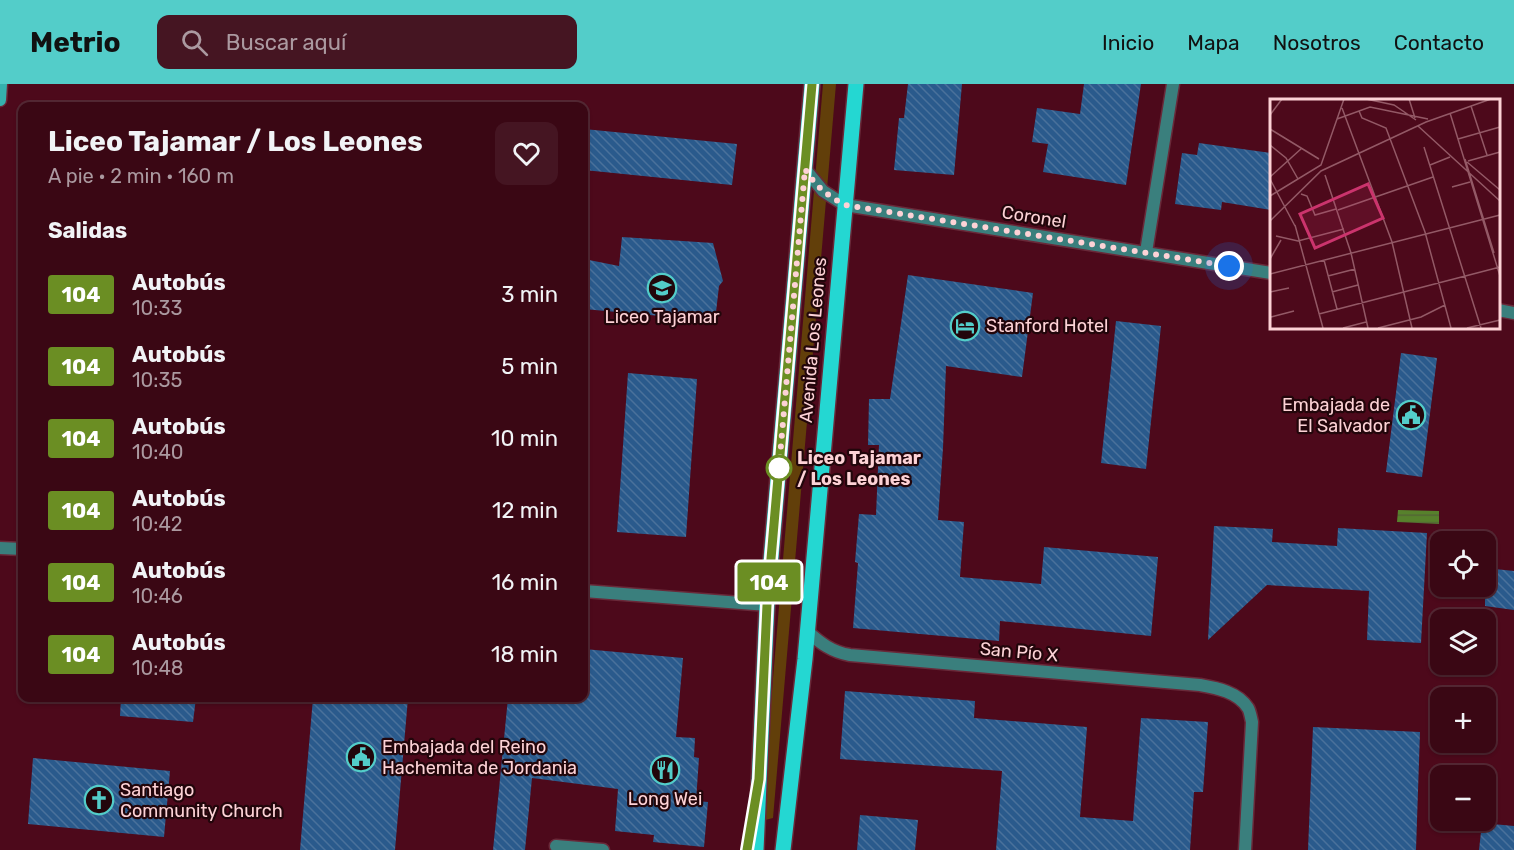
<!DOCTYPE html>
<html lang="es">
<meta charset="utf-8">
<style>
body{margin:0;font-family:Rubik,sans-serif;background:#451522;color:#f1f3f6;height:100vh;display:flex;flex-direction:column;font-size:22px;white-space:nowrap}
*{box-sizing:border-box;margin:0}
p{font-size:20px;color:#ab99a0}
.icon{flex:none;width:33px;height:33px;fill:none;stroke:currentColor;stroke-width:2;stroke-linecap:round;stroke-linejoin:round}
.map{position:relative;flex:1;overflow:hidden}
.details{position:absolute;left:18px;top:18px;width:570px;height:600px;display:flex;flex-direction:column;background:#3a0714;border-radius:12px;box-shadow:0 2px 4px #0004,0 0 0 2px #542834}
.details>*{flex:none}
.badge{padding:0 12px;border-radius:4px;font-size:21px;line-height:39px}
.buttons{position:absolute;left:1430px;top:447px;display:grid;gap:12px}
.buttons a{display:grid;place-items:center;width:66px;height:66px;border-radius:12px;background:#3a0714;box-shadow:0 2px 4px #0004,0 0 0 2px #542834;font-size:30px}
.you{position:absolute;width:30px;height:30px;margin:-15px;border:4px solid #fff;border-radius:50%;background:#1a73e8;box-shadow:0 0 0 9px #1a73e833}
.map>.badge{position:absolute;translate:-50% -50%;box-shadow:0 0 0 3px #fff}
h2{padding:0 30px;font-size:22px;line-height:54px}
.round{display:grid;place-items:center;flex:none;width:63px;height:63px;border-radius:12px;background:#451522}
.overview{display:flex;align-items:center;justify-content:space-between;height:102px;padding:0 30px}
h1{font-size:28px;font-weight:700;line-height:45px}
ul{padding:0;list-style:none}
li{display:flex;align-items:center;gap:18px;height:72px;padding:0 30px}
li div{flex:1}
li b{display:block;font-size:22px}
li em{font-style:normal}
li .badge{min-width:66px;font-weight:700;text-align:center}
header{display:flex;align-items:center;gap:36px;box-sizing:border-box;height:84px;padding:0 30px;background:#53cdc9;color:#111}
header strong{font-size:28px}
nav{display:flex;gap:33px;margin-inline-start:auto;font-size:21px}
.search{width:420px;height:54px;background:#451522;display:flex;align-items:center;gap:15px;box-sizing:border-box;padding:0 21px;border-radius:12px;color:#ab99a0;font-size:22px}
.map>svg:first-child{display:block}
.green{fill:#623f0a}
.water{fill:url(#water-rules)}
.building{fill:url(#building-back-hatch)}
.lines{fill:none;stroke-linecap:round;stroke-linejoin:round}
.lane-casing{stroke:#692939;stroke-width:15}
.street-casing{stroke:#692939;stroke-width:15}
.secondary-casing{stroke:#692939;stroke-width:15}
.primary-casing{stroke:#692939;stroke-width:18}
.path{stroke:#9b626e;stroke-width:4;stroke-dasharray:3 3;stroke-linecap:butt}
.lane{stroke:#3a7f7d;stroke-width:12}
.street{stroke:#3a7f7d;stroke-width:12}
.secondary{stroke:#35b1ad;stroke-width:12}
.primary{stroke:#24d7d2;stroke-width:15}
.line-casing{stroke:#fff;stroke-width:14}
.line{stroke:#6b8e23;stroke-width:9}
.walk{stroke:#fdd2d6;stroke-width:6;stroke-dasharray:0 10.8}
.stop-dot{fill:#fff;stroke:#6b8e23;stroke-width:3}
.labels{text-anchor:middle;stroke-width:4.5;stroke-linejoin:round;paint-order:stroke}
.street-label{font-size:18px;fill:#fdd2d6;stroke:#22060b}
.poi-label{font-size:18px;fill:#fdd2d6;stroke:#22060b;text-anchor:start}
.stop-label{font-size:18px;font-weight:bold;fill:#fdd2d6;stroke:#22060b;text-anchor:start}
.inset-road{fill:none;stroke:#935966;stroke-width:1.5}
.view{fill:#cb346d;fill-opacity:0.15;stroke:#cb346d;stroke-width:3}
.inset-edge{fill:none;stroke:#fdd2d6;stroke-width:3}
</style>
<header>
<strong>Metrio</strong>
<div class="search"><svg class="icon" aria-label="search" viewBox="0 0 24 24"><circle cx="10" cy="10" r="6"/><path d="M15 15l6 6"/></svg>Buscar aquí</div>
<nav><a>Inicio</a><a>Mapa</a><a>Nosotros</a><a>Contacto</a></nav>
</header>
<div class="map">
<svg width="1514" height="766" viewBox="0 0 1514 766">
<defs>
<pattern id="water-rules" width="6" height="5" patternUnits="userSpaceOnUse" patternTransform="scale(1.5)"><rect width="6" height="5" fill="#57812c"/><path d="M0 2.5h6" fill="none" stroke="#536734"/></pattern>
<pattern id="building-back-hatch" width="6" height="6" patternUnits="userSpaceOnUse" patternTransform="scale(1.5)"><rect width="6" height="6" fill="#2a5a8c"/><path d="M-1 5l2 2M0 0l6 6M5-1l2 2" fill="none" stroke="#4a719b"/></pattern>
</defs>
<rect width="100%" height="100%" fill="#4d091b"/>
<path class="green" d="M823,0h13l-63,734 -12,3z"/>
<path class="water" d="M1398,426l41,1v13l-42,-2z"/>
<path class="building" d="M908,0h54l-8,91 -60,-5 5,-52h5z
M1084,0h57l-15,101 -83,-13 5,-28 -16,-2 5,-34 43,6z
M584,45l153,15 -5,41 -148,-15z
M1199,59l72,10v57l-49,-8 -1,8 -46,-6 7,-51 15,2z
M622,153l91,6 10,38 -4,5 -4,35 -131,-12v-50l35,7z
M908,191l125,18 -11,84 -76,-11 -3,82 -5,72 26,2 -4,55 81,7 3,-37 114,10 -7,79 -151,-15 -1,20 -146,-13 5,-65 -3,-1 4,-48 17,1 3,-70h-11l1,-46h21z
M1116,237l45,5 -15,143 -45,-6z
M1401,269l36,5 -15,119 -36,-5z
M628,289l69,6 -11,158 -69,-5z
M1214,442l59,3 -1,13 65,4 1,-18 89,5 -6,110 -54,-3 2,-49 -102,-6 -59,55z
M1485,484l29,3v39l-29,-4z
M584,565l99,9 -7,79 19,1 -1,19 5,1 -3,43 12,1 -4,45 -51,-5 1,-7 -39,-4 3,-42 -86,-11 -7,72h-32l15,-152h76z
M845,607l130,10 -1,17 113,9 -7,90 53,4 8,-103 67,4 -5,70h-9l-4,58h-194l6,-79 -162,-12z
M121,614h75l-3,24 -73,-6z
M313,614h95l-13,152h-95z
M1313,643l107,5 -4,118h-108z
M33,674l137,13 -6,66 -136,-13z
M860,731l58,5 -3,30h-58z
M1482,739l32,3v24h-35z"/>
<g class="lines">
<g class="lane-casing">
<path id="lane" d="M1146,168l27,-168"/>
</g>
<g class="street-casing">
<path id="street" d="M805,85l18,22 22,14 426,68
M1498,226l16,3
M0,464l22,1
M584,507l183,14
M807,547c13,12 25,21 43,24l350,30c17,3 38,7 48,23 2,3 3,10 4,14l-7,128
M556,762l47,4"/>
</g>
<g class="secondary-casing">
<path id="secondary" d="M0,16l1,-16"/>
</g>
<g class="primary-casing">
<path id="primary" d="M756,766l11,-245 45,-521
M783,766l22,-191 51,-575"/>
</g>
<path class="path" d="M19,444l2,-21"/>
<use href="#lane" class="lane"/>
<use href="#street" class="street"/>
<use href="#secondary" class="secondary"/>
<use href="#primary" class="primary"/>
</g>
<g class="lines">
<g class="line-casing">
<path id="line" d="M747,766l12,-71 8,-174 45,-521"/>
</g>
<use href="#line" class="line"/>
<path class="walk" d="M779,384l26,-299c10,17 23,27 40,36l384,61"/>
</g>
<defs>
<g id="school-ring" transform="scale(1.5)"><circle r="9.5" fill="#22060b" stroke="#53cdc9" stroke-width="1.5"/><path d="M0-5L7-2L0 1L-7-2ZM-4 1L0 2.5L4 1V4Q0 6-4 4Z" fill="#53cdc9"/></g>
<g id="hotel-ring" transform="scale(1.5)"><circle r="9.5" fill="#22060b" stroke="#53cdc9" stroke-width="1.5"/><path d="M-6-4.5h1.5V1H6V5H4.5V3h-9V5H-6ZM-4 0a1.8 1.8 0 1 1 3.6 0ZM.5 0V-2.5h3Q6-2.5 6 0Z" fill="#53cdc9"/></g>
<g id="civic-ring" transform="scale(1.5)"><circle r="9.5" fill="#22060b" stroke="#53cdc9" stroke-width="1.5"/><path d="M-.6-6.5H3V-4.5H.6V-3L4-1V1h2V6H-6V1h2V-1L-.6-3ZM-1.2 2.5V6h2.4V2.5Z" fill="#53cdc9"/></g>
<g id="restaurant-ring" transform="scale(1.5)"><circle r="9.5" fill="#22060b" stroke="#53cdc9" stroke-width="1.5"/><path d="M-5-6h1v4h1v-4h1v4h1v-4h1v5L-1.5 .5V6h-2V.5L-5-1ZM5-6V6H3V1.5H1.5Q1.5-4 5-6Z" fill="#53cdc9"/></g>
<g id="church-ring" transform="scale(1.5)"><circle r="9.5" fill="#22060b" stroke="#53cdc9" stroke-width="1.5"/><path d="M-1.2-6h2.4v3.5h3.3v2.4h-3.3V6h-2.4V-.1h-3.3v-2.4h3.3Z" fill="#53cdc9"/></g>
</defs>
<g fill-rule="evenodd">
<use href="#school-ring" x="662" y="204"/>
<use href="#hotel-ring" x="965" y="242"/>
<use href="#civic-ring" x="1411" y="331"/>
<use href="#civic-ring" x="361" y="673"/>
<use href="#restaurant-ring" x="665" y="686"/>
<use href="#church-ring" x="99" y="716"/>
</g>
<circle class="stop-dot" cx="779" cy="384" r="12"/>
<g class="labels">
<g class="street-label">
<text transform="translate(1034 133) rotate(9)" y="6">Coronel</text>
<text transform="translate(813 256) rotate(-85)" y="6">Avenida Los Leones</text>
<text transform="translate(1019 568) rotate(5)" y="6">San Pío X</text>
</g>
<g class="poi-label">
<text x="662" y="239" text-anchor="middle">Liceo Tajamar</text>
<text x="986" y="248">Stanford Hotel</text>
<text x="1390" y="327" text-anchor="end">Embajada de<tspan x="1390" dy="21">El Salvador</tspan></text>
<text x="382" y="669">Embajada del Reino<tspan x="382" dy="21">Hachemita de Jordania</tspan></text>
<text x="120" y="712">Santiago<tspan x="120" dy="21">Community Church</tspan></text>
<text x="665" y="721" text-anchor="middle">Long Wei</text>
</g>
<g class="stop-label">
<text x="797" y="380">Liceo Tajamar<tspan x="797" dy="21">/ Los Leones</tspan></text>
</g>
</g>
<g transform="translate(1270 15)">
<rect width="230" height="230" fill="#4d091b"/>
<path class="inset-road" d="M96,0l28,6 22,15M139,0l6,19M201,7l16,49M72,9l50,134 20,86M89,12l3,7 24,10 39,104 26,96M180,14l50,163M0,16l12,-16M67,20l33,-12 58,12M148,27l82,75M0,30l49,30M188,40l42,-12M0,46l16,13 12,21M154,48l57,181M195,60l29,94M198,62l32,-9M197,63l33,28M160,66l20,-8M55,76l26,78 17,75M0,78l32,-29M0,80l25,47M182,88l18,-5M31,95l6,2 8,19 21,-6M0,97l51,-31 23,-66M68,111l95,-33M0,122l51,-50 105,-49 65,-23M25,126l28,103M6,137l22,5 46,-12M0,160l11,-19M54,161l13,49M0,175l230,-59M58,177l27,-7M0,193l19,-4M62,193l26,-7M49,215l181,-47M1,218l23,-6M73,229l23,-6M108,229l43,-11 24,-12M197,229l33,-8"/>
<path class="view" d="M98,85l15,34 -68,30 -15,-34z"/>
<rect width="230" height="230" class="inset-edge"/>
</g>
</svg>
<div class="buttons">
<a><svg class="icon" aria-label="locate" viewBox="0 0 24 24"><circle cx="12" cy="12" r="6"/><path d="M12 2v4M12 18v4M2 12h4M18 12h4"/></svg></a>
<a><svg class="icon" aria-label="layers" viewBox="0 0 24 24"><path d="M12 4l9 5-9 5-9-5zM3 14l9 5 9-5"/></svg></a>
<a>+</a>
<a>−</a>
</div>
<div class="you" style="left:1229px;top:182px"></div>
<b class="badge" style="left:769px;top:498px;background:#6b8e23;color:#fff">104</b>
<section class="details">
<div class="overview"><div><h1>Liceo Tajamar / Los Leones</h1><p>A pie · 2 min · 160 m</p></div><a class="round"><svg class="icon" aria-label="heart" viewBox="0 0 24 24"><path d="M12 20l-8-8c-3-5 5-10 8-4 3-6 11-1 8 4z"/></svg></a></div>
<h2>Salidas</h2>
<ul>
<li><span class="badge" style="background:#6b8e23;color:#fff">104</span><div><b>Autobús</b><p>10:33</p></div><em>3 min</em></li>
<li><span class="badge" style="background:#6b8e23;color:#fff">104</span><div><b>Autobús</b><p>10:35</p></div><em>5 min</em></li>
<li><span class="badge" style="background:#6b8e23;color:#fff">104</span><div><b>Autobús</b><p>10:40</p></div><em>10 min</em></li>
<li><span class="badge" style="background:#6b8e23;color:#fff">104</span><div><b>Autobús</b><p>10:42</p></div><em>12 min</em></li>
<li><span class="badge" style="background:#6b8e23;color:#fff">104</span><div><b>Autobús</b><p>10:46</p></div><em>16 min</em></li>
<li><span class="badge" style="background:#6b8e23;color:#fff">104</span><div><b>Autobús</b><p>10:48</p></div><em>18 min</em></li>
</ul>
</section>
</div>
